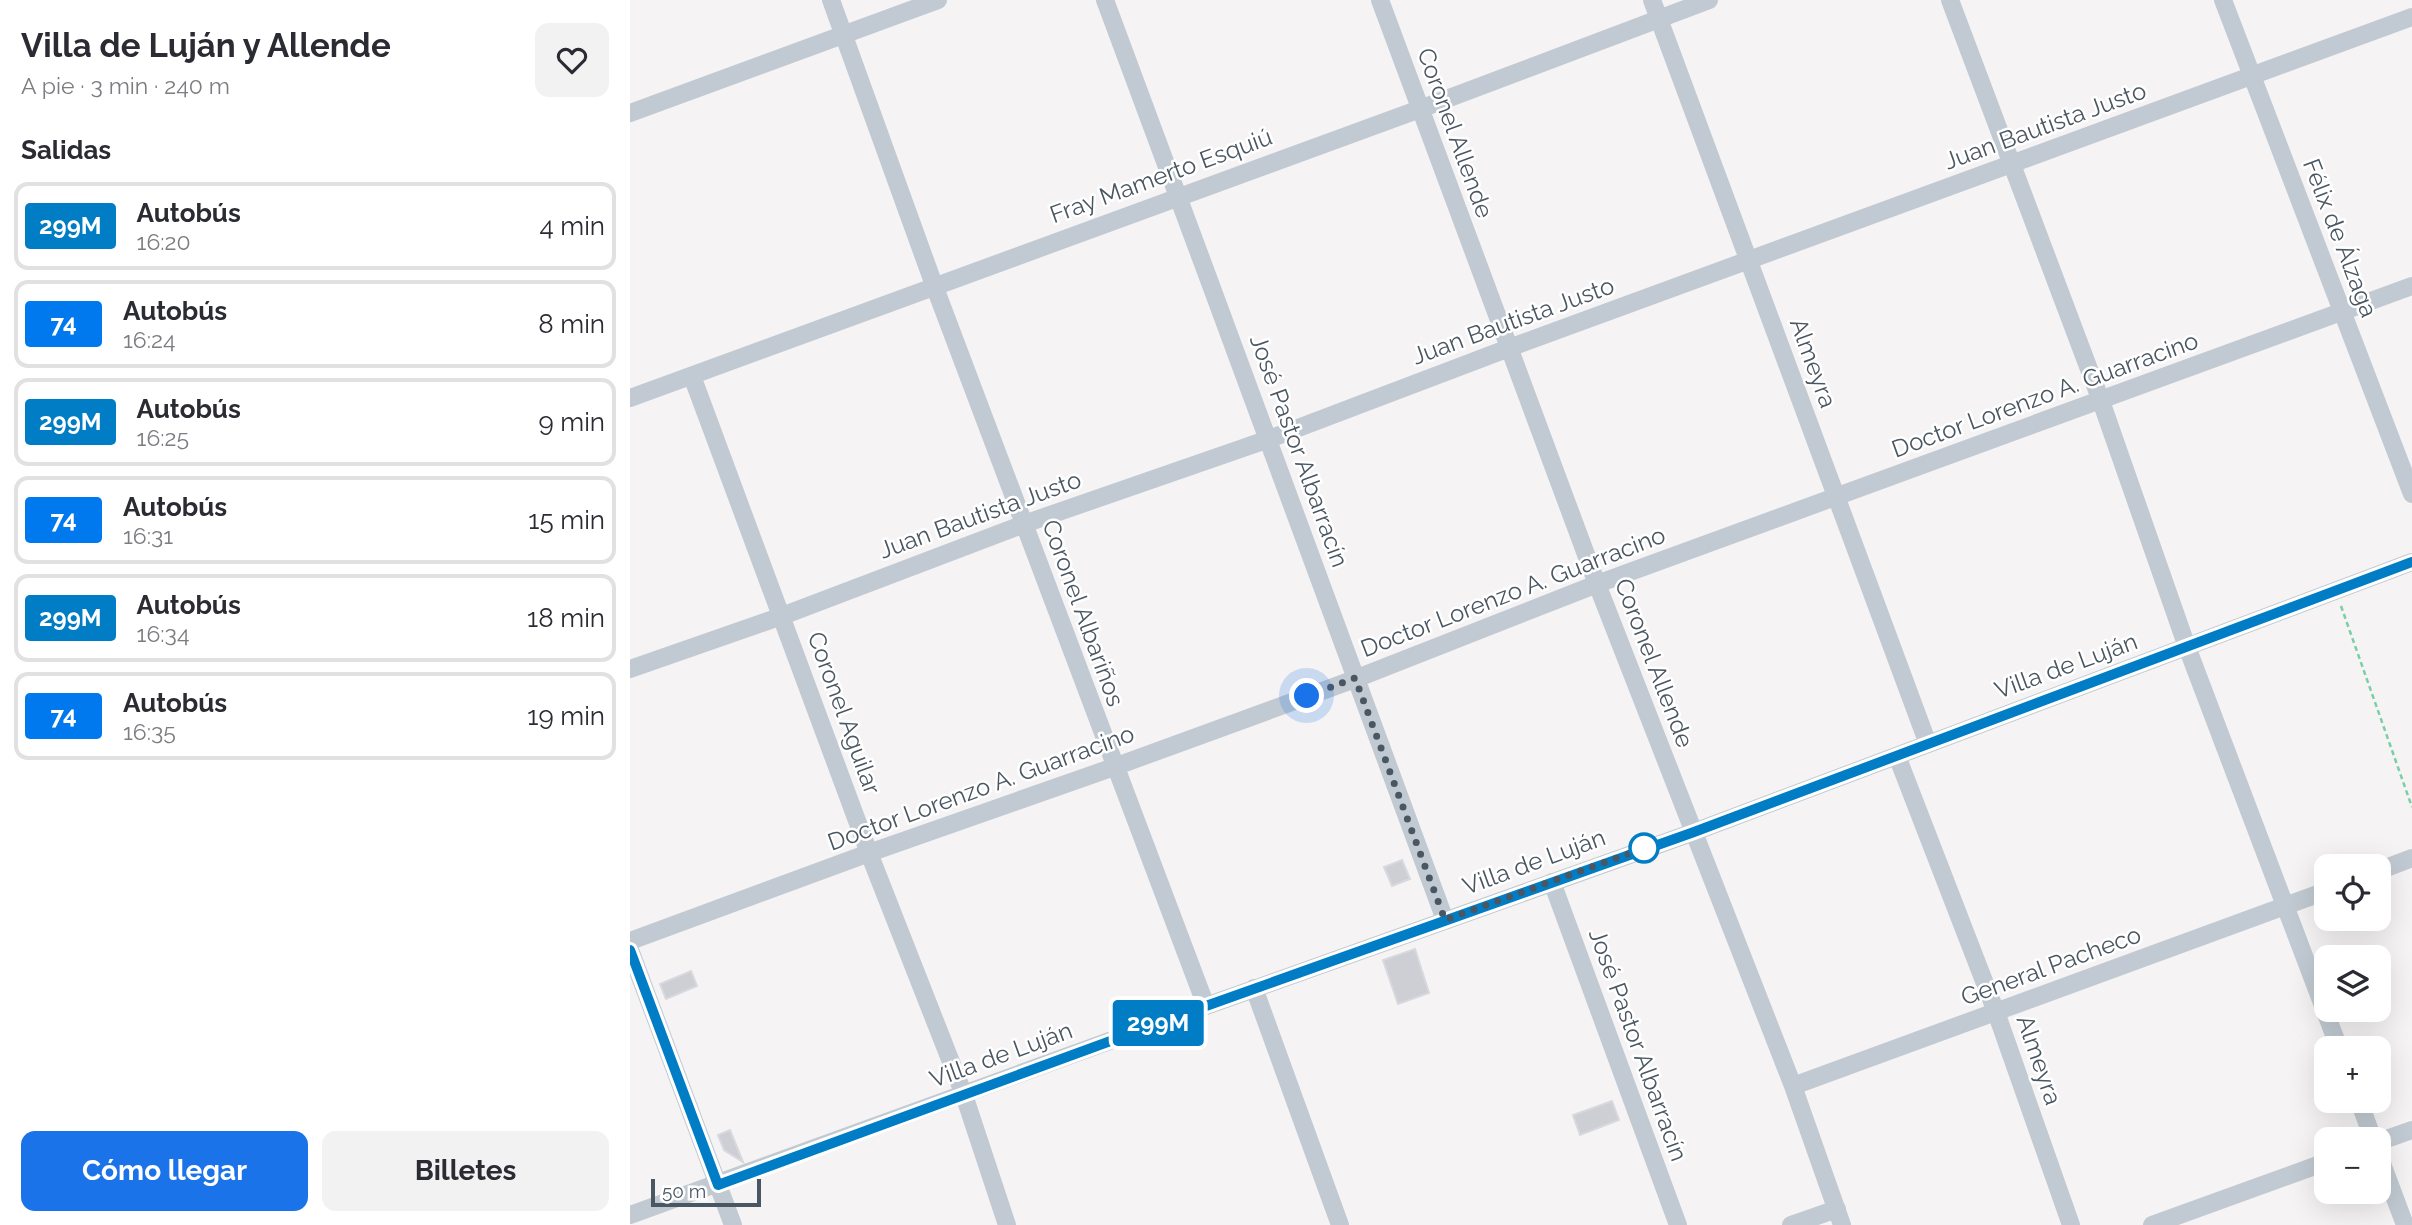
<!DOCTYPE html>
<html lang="es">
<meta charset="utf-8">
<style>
body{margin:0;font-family:Raleway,sans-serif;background:#f2f2f3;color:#2b2b33;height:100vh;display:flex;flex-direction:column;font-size:26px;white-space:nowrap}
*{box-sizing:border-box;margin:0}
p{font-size:23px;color:#7c7c81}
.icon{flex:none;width:38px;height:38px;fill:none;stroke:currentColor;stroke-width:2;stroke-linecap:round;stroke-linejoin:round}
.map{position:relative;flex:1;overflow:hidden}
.drawer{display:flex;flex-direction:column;background:#fff;width:630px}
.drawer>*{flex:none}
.badge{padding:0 14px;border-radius:5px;font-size:24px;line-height:46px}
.buttons{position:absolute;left:1684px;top:854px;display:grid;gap:14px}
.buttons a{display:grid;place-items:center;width:77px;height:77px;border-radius:14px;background:#fff;box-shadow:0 7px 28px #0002;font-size:35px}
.scale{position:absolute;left:21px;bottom:18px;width:110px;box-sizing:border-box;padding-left:7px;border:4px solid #4a5661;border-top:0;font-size:19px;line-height:24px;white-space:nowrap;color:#4a5661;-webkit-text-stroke:5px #fff;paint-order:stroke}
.you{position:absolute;width:35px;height:35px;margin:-18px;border:5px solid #fff;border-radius:50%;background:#1a73e8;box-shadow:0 0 0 10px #1a73e833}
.map>.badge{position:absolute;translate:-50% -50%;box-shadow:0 0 0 4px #fff}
h2{padding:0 21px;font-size:26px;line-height:63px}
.round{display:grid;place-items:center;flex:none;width:74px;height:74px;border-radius:14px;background:#f2f2f3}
.overview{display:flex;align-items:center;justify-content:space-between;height:119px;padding:0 21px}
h1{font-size:33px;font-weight:700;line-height:52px}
.button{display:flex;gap:14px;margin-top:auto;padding:14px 21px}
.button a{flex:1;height:80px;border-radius:14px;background:#1a73e8;color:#fff;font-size:28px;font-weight:700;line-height:80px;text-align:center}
.button a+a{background:#f2f2f3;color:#2b2b33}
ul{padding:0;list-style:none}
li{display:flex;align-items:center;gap:21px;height:88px;margin:0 14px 10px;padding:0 7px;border:4px solid #e1e1e2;border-radius:14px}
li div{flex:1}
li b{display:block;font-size:26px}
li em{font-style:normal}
li .badge{min-width:77px;font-weight:700;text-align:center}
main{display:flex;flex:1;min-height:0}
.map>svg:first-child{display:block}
.building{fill:#cdcfd5;stroke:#d7d9de;stroke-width:2}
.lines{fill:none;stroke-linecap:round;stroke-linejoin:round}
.path{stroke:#7ad0a6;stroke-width:2.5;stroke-dasharray:5 3.5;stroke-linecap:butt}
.street{stroke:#c1cad2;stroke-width:18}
.line-casing{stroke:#fff;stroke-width:16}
.line{stroke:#007dc5;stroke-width:10}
.walk{stroke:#4a5661;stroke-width:7;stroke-dasharray:0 12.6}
.stop-dot{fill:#fff;stroke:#007dc5;stroke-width:3.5}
.labels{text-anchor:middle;stroke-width:5;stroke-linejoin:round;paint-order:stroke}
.street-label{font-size:24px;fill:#4a5661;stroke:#fff}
</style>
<main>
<section class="drawer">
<div class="overview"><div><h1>Villa de Luján y Allende</h1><p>A pie · 3 min · 240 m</p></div><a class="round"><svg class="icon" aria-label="heart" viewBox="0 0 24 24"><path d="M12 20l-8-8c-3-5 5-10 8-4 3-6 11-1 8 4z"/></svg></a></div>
<h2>Salidas</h2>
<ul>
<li><span class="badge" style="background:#007dc5;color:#fff">299M</span><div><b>Autobús</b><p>16:20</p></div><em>4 min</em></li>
<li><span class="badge" style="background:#0079ef;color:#fff">74</span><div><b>Autobús</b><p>16:24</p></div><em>8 min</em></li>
<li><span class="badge" style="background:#007dc5;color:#fff">299M</span><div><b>Autobús</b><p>16:25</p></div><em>9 min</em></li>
<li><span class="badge" style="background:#0079ef;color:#fff">74</span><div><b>Autobús</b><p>16:31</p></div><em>15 min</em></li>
<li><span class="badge" style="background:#007dc5;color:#fff">299M</span><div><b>Autobús</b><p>16:34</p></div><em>18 min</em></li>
<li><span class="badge" style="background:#0079ef;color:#fff">74</span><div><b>Autobús</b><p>16:35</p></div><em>19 min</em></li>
</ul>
<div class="button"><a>Cómo llegar</a><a>Billetes</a></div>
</section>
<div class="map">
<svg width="1782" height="1225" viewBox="0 0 1782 1225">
<rect width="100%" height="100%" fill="#f5f3f3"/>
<path class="building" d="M772,860l8,19 -18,7 -8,-19z
M785,949l14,44 -31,11 -15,-44z
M61,971l6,15 -31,13 -6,-15z
M982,1101l7,19 -39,15 -7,-20z
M100,1130l13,32 -19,-12 -6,-15z"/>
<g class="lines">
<path class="path" d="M1711,606l71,201"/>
<path class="street" d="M201,0l103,285 272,721
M475,0c115,306 225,613 340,920
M750,0l217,584 196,502 49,139
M1022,0l276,744
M1320,0l151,401 86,246 152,401
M1593,0l189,494
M0,113l308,-113
M62,376l177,477 95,242 43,130
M0,398l790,-289 289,-109
M0,669l152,-53 242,-92 245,-85 240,-91 903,-331
M1267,756l99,256 75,213
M1748,871l34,-13
M922,882l126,343
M0,941l239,-88 245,-86 241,-88 242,-95 815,-298
M0,950l103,275
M624,988l86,237
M1163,1086l533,-195
M1729,1101l14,38
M1748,1142l34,-12
M1748,1153l27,72
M0,1215l576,-209 488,-174 718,-270
M1161,1225l46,-16
M1522,1225l174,-63"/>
</g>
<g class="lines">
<g class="line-casing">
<path id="line" d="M0,950l88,235 488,-179 488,-174 718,-270"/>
</g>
<use href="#line" class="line"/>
<path class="walk" d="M677,696l48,-18 90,242 202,-73 -3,1"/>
</g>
<circle class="stop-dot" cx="1014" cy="848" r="14"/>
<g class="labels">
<g class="street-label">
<text transform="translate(1415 126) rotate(-20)" y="8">Juan Bautista Justo</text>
<text transform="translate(825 133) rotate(70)" y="8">Coronel Allende</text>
<text transform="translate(531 176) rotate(-20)" y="8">Fray Mamerto Esquiú</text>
<text transform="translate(1710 238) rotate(69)" y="8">Félix de Álzaga</text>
<text transform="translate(883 321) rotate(-20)" y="8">Juan Bautista Justo</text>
<text transform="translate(1183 363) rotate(70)" y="8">Almeyra</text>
<text transform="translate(1415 395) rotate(-20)" y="8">Doctor Lorenzo A. Guarracino</text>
<text transform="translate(669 451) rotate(70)" y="8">José Pastor Albarracín</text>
<text transform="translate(350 515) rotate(-20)" y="8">Juan Bautista Justo</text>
<text transform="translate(883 592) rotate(-21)" y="8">Doctor Lorenzo A. Guarracino</text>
<text transform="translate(453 613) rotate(70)" y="8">Coronel Albariños</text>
<text transform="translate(1024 663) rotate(69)" y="8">Coronel Allende</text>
<text transform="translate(1436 666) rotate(-20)" y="8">Villa de Luján</text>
<text transform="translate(214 713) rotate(70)" y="8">Coronel Aguilar</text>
<text transform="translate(351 788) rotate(-20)" y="8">Doctor Lorenzo A. Guarracino</text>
<text transform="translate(904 862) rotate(-20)" y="8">Villa de Luján</text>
<text transform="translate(1421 966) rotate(-20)" y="8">General Pacheco</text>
<text transform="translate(1008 1045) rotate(70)" y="8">José Pastor Albarracín</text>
<text transform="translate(371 1055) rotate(-20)" y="8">Villa de Luján</text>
<text transform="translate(1409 1060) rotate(71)" y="8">Almeyra</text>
</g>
</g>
</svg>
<div class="buttons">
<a><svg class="icon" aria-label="locate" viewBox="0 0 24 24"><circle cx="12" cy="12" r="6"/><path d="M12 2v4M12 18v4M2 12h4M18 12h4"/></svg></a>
<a><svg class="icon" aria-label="layers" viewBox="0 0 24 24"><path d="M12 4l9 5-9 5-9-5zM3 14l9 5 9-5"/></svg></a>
<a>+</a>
<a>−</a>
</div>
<div class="scale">50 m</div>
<div class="you" style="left:677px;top:696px"></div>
<b class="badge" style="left:528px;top:1023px;background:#007dc5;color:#fff">299M</b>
</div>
</main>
